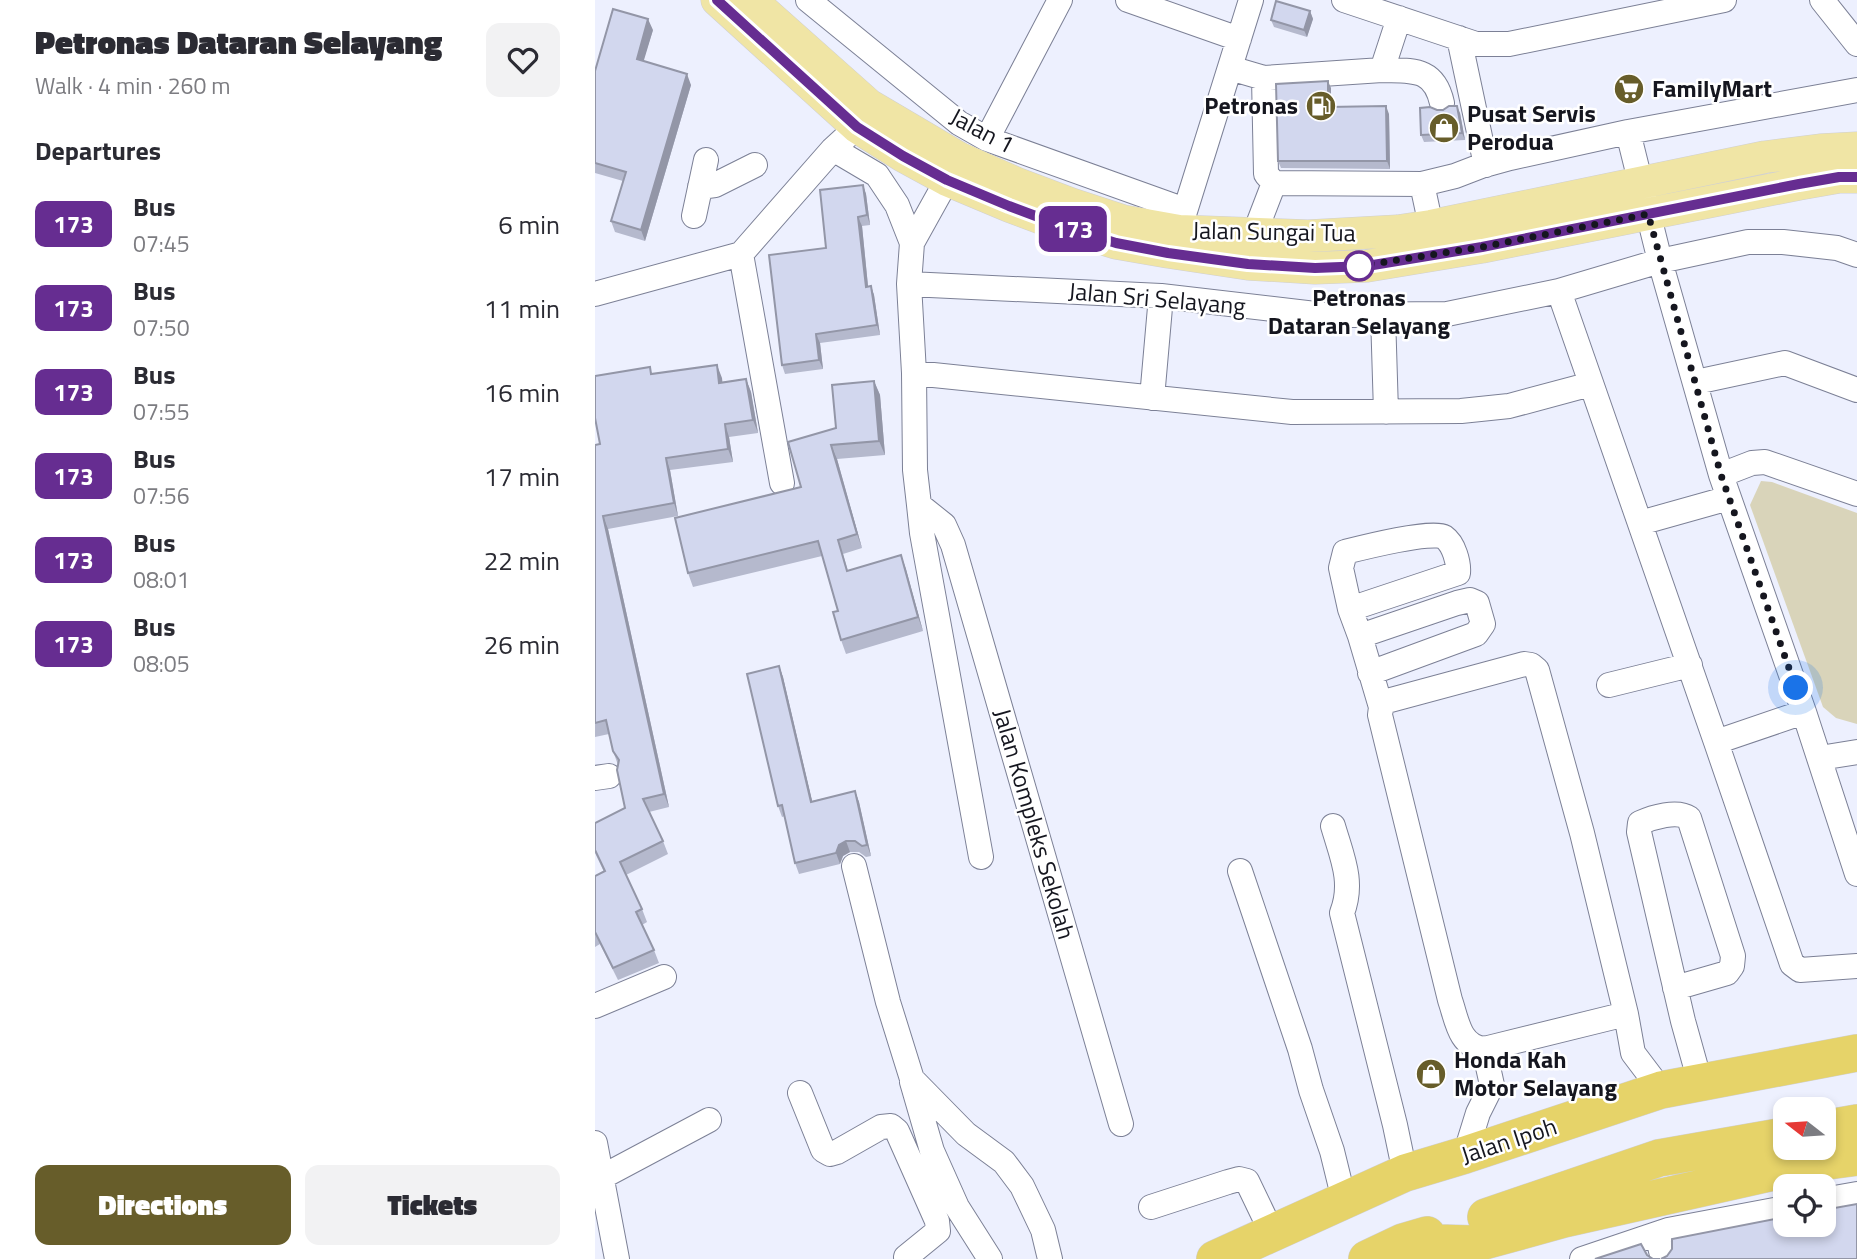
<!DOCTYPE html>
<meta charset="utf-8">
<style>
body{margin:0;font-family:"Titillium Web",sans-serif;background:#f2f2f3;color:#2b2b33;height:100vh;display:flex;flex-direction:column;font-size:26px;white-space:nowrap}
*{box-sizing:border-box;margin:0}
p{font-size:23px;color:#7c7c81}
.icon{flex:none;width:38px;height:38px;fill:none;stroke:currentColor;stroke-width:2;stroke-linecap:round;stroke-linejoin:round}
.map{position:relative;flex:1;overflow:hidden}
.panel{display:flex;flex-direction:column;background:#fff;width:595px}
.panel>*{flex:none}
.badge{padding:0 14px;border-radius:10px;font-size:24px;line-height:46px}
.needle{width:46px;rotate:287deg}
.tools{position:absolute;left:1178px;top:1097px;display:grid;gap:14px}
.tools a{display:grid;place-items:center;width:63px;height:63px;border-radius:14px;background:#fff;box-shadow:0 4px 10px #0003;font-size:35px}
.you{position:absolute;width:35px;height:35px;margin:-18px;border:5px solid #fff;border-radius:50%;background:#1a73e8;box-shadow:0 0 0 10px #1a73e833}
.map>.badge{position:absolute;translate:-50% -50%;box-shadow:0 0 0 4px #fff}
h2{padding:0 35px;font-size:26px;line-height:63px}
.round{display:grid;place-items:center;flex:none;width:74px;height:74px;border-radius:14px;background:#f2f2f3}
.overview{display:flex;align-items:center;justify-content:space-between;height:119px;padding:0 35px}
h1{font-size:33px;font-weight:800;line-height:52px}
.cta{display:flex;gap:14px;margin-top:auto;padding:14px 35px}
.cta a{flex:1;height:80px;border-radius:14px;background:#675d2a;color:#fff;font-size:28px;font-weight:800;line-height:80px;text-align:center}
.cta a+a{background:#f2f2f3;color:#2b2b33}
ul{padding:0;list-style:none}
li{display:flex;align-items:center;gap:21px;height:84px;padding:0 35px}
li div{flex:1}
li b{display:block;font-size:26px}
li em{font-style:normal}
li .badge{min-width:77px;font-weight:700;text-align:center}
main{display:flex;flex:1;min-height:0}
.map>svg:first-child{display:block}
.green{fill:#d9d4ba}
.lines{fill:none;stroke-linecap:round;stroke-linejoin:round}
.minor-casing{stroke:#7c8096;stroke-width:26}
.major-casing{stroke:#d0d0d2;stroke-width:33}
.highway-casing{stroke:#d0d0d2;stroke-width:38}
.minor{stroke:#fff;stroke-width:24}
.major{stroke:#f0e5a5;stroke-width:32}
.highway{stroke:#e6d369;stroke-width:37}
.wall{fill:#b5b9cd}
.shaded-wall{fill:#9396a7}
.building{fill:#d2d7ee;stroke:#9396a7;stroke-width:2}
.line-casing{stroke:#fff;stroke-width:16}
.line{stroke:#662d91;stroke-width:10}
.walk{stroke:#15161f;stroke-width:7;stroke-dasharray:0 12.6}
.stop-dot{fill:#fff;stroke:#662d91;stroke-width:3.5}
.labels{text-anchor:middle;stroke-width:5;stroke-linejoin:round;paint-order:stroke}
.poi-label{font-size:24px;font-weight:bold;fill:#15161f;stroke:#fff;text-anchor:start}
.street-label{font-size:24px;fill:#15161f;stroke:#fff}
.stop-label{font-size:24px;font-weight:bold;fill:#15161f;stroke:#fff}
</style>
<main>
<section class="panel">
<div class="overview"><div><h1>Petronas Dataran Selayang</h1><p>Walk · 4 min · 260 m</p></div><a class="round"><svg class="icon" aria-label="heart" viewBox="0 0 24 24"><path d="M12 20l-8-8c-3-5 5-10 8-4 3-6 11-1 8 4z"/></svg></a></div>
<h2>Departures</h2>
<ul>
<li><span class="badge" style="background:#662d91;color:#fff">173</span><div><b>Bus</b><p>07:45</p></div><em>6 min</em></li>
<li><span class="badge" style="background:#662d91;color:#fff">173</span><div><b>Bus</b><p>07:50</p></div><em>11 min</em></li>
<li><span class="badge" style="background:#662d91;color:#fff">173</span><div><b>Bus</b><p>07:55</p></div><em>16 min</em></li>
<li><span class="badge" style="background:#662d91;color:#fff">173</span><div><b>Bus</b><p>07:56</p></div><em>17 min</em></li>
<li><span class="badge" style="background:#662d91;color:#fff">173</span><div><b>Bus</b><p>08:01</p></div><em>22 min</em></li>
<li><span class="badge" style="background:#662d91;color:#fff">173</span><div><b>Bus</b><p>08:05</p></div><em>26 min</em></li>
</ul>
<div class="cta"><a>Directions</a><a>Tickets</a></div>
</section>
<div class="map">
<svg width="1262" height="1259" viewBox="0 0 1262 1259">
<rect width="100%" height="100%" fill="#edf0fe"/>
<path class="green" d="M1166,481l11,1 85,31v211l-21,-6 -13,-11 -73,-202z"/>
<g class="lines">
<g class="minor-casing">
<path id="minor" d="M213,0l151,123 28,16 198,71
M533,0l111,39
M749,0l132,44h33l215,-44
M1227,0l35,44
M864,38l27,127
M635,68l34,10 118,-8 17,-52
M787,70c30,1 52,-3 60,33
M669,78l2,96 8,9
M1033,132l32,129 61,214 83,237 53,162
M392,139l73,-139
M238,149l44,26 20,30 15,38
M827,184l33,-8 26,-10 29,-8 118,-26 229,-42
M105,187l15,-2 40,-20
M99,216l12,-56
M586,224l70,-224
M659,235l20,-52 148,1 9,42
M146,254l41,229
M146,254l92,-105 24,-22
M314,284l252,12 163,19 123,-1 112,-23 101,-30 88,-19h35l54,6 20,7
M964,291l157,451 76,222 8,6 57,-4
M0,294l146,-40
M788,315l3,97
M319,373l378,39 169,-1 48,-5 82,-22
M1101,382l89,-19 72,27
M557,398l9,-102
M1126,475l31,-12 13,-1 92,32
M324,505l-4,-35 -1,-97 -5,-89 3,-41 35,-63
M1045,523l89,-25
M755,609l108,-36c1,-10 -4,-29 -14,-36 -12,-7 -83,11 -99,15l-4,16 9,41 10,27 21,71
M765,636l97,-33 13,-3 7,3 6,21 -7,10 -106,39
M1014,685l81,-20
M1121,742l88,-30
M1225,758l37,-6
M0,778l14,-2
M738,826c9,31 21,56 9,87l53,212 10,48
M386,857l-59,-324 -3,-28 25,20 9,20 168,579
M259,866l34,136 24,77 54,55 38,28 18,24 21,44 7,29
M645,871l60,178 11,41 21,61 12,49
M1080,988l52,-15 5,-7 1,-10 -44,-138c-12,-8 -36,-1 -49,5l-1,9 44,189 17,61
M0,1006l69,-29
M1031,1014l-142,35c-25,-3 -27,-29 -34,-49l-70,-285 1,-8 6,-6 137,-37 7,1 6,5 45,163 44,181 7,39 28,37
M317,1082l20,69 25,56 33,52
M205,1093l23,57 7,4 7,-2 44,-25 10,-1 6,5 40,90 1,10 -32,26
M0,1143l22,116
M870,1155l13,-42 14,-28 -8,-36
M7,1177l107,-57
M1228,1200l34,-6
M556,1207l77,-25 11,-3 8,2 25,52
M1062,1234l6,25
M987,1259l86,-29 117,-22"/>
</g>
<g class="major-casing">
<path id="major" d="M122,0l140,127 46,29 44,24 62,26 56,21 51,16 52,9 80,12 67,4 52,-2 115,-19 317,-63 40,-7h18
M156,0l118,105 90,53 59,26 53,20 52,17 56,10 129,5 90,-5 33,-5 334,-69 55,-7 37,-2"/>
</g>
<g class="highway-casing">
<path id="highway" d="M1228,1129l34,-6
M891,1217l173,-59 126,-22
M808,1242l70,2 91,-25 249,-56 44,-6
M620,1259l190,-86 60,-18 196,-65 196,-37
M772,1259l36,-17 24,-7"/>
</g>
<use href="#minor" class="minor"/>
<use href="#major" class="major"/>
<use href="#highway" class="highway"/>
</g>
<path class="wall" d="M715,11l3,8 -6,18 -33,-10 -3,-7z
M58,30l-10,31 48,24 -46,156 -30,-9 -4,-11 12,-40 -28,-8v-102z
M736,88v19l58,7 1,55 -109,-1 -3,-7z
M842,110l23,3 5,27 -41,2 -3,-7z
M268,185l3,9 4,31 -8,1 6,60h3l3,9 6,40 -60,8 3,26 -38,5 -3,-9 44,-117z
M122,365l5,17 24,-3 5,13 7,41 -29,4 4,25 -63,8 8,46 -70,13 61,278 -20,5 14,29 5,13 -42,21 16,34 5,13 -5,3 12,25 5,13 -41,17 -18,-36 -5,3v-71l9,-4 -9,-19v-30l30,-15 -7,-43 -5,-14 -4,-17 -14,3v-292l5,-1 53,-70z
M279,381l6,14 5,60 -48,4 25,89 -19,6 5,17 53,-16 22,76 -77,23 -5,-14 -3,-29 -16,-55 -129,31 -5,-14 113,-86z
M184,666l4,11 29,124 43,-10 4,11 12,54 -5,1 -7,-5h-9l-7,4 -3,8 -41,10 -4,-11 -10,-47 -3,1 -4,-11z"/>
<path class="shaded-wall" d="M715,11l3,8 -6,18 -3,-7z
M53,19l5,11 -12,40 -4,-11z
M92,74l4,11 -46,156 -4,-11z
M733,81l3,7v26l-3,-7z
M791,106l3,8 1,55 -3,-8z
M862,106l3,7 5,27 -3,-7z
M268,185l3,9 4,31 -3,-10z
M263,217l4,9 7,70 -3,-9z
M276,286l3,9 6,40 -3,-10z
M221,334l4,9 3,26 -4,-9z
M122,365l5,13 2,18 -5,-13z
M151,379l5,13 7,41 -5,-13z
M279,381l6,14 5,60 -6,-14z
M130,424l4,13 4,25 -5,-13z
M236,445l6,14 25,89 -5,-14z
M71,458l4,12 8,46 -4,-13z
M8,516l5,13 61,278 -5,-13z
M306,555l5,14 17,62 -5,-14z
M184,666l4,11 32,136 -4,-11z
M260,791l4,11 12,54 -4,-11z
M251,841l4,11 -7,4 -3,8 -4,-11 3,-8z"/>
<path class="building" d="M681,1l34,10 -6,19 -33,-10z
M18,9l35,10 -11,40 50,15 -46,156 -30,-9 15,-49 -31,-9v-92z
M733,81v26l58,-1 1,55h-109l-2,-77z
M854,106h8l5,27 -41,2 -1,-27 10,-1 7,3h6z
M268,185l4,30 -9,2 8,70 5,-1 6,39 -61,9 3,26 -37,5 -13,-110 57,-7 -6,-58z
M122,365l2,18 27,-4 7,41 -28,4 3,25 -62,9 8,45 -71,13 61,278 -21,5 20,42 -43,21 22,47 -6,3 18,38 -41,18 -18,-36v-56l10,-5 -10,-21v-27l30,-15 -8,-38 2,-10 -6,-9 -7,-31 -11,3v-278l5,-1 -5,-26v-42l55,-9 1,7z
M279,381l5,60 -48,4 26,89 -19,6 9,31 54,-16 17,62 -77,23 -8,-28 5,-1 -20,-70 -130,32 -13,-55 126,-31 -13,-45 48,-14 -4,-43z
M184,666l32,136 44,-11 12,54 -5,1 -7,-5h-9l-7,4 -3,8 -41,10 -13,-58 -4,1 -31,-132z
M1262,1204v55h-196l6,-3 5,-7v-10l113,-22v8h38v-15z
M1046,1244l6,11 6,4h7h-65z"/>
<g class="lines">
<g class="line-casing">
<path id="line" d="M122,0l140,127 46,29 44,24 62,26 56,21 51,16 52,10 80,11 67,4 52,-2 115,-19 317,-63 40,-7h18"/>
</g>
<use href="#line" class="line"/>
<path class="walk" d="M764,266l123,-19 166,-33 73,261 75,213"/>
</g>
<defs>
<g id="supermarket-disc" transform="scale(1.575)"><circle r="9.5" fill="#675d2a" stroke="#fff"/><path d="M-6-5.5h2.5l.6 2H6L4.5 2H-2.5L-4.4-4H-6ZM-1.5 3.2a1.3 1.3 0 1 0 .1 0ZM3 3.2a1.3 1.3 0 1 0 .1 0Z" fill="#fff"/></g>
<g id="fuel-disc" transform="scale(1.575)"><circle r="9.5" fill="#675d2a" stroke="#fff"/><path d="M-5.5-6h7V0h2V4h1.3V-2.5L3-4.5l.8-.8L6-3V5H2.5V1h-1V6h-7ZM-4.2-4.7v3.2H.2V-4.7Z" fill="#fff"/></g>
<g id="shop-disc" transform="scale(1.575)"><circle r="9.5" fill="#675d2a" stroke="#fff"/><path d="M-5-2.5h2.3a2.7 3.5 0 0 1 5.4 0H5L5.5 6h-11ZM-1.5-2.5h3a1.5 2.3 0 0 0-3 0Z" fill="#fff"/></g>
</defs>
<g fill-rule="evenodd">
<use href="#supermarket-disc" x="1034" y="89"/>
<use href="#fuel-disc" x="726" y="106"/>
<use href="#shop-disc" x="849" y="128"/>
<use href="#shop-disc" x="836" y="1074"/>
</g>
<circle class="stop-dot" cx="764" cy="266" r="14"/>
<g class="labels">
<g class="poi-label">
<text x="1057" y="97">FamilyMart</text>
<text x="703" y="114" text-anchor="end">Petronas</text>
<text x="872" y="122">Pusat Servis<tspan x="872" dy="28">Perodua</tspan></text>
<text x="859" y="1068">Honda Kah<tspan x="859" dy="28">Motor Selayang</tspan></text>
</g>
<g class="street-label">
<text transform="translate(387 131) rotate(28)" y="8">Jalan 1</text>
<text transform="translate(679 232) rotate(1)" y="8">Jalan Sungai Tua</text>
<text transform="translate(562 299) rotate(5)" y="8">Jalan Sri Selayang</text>
<text transform="translate(439 824) rotate(74)" y="8">Jalan Kompleks Sekolah</text>
<text transform="translate(914 1141) rotate(-18)" y="8">Jalan Ipoh</text>
</g>
<g class="stop-label">
<text x="764" y="306">Petronas<tspan x="764" dy="28">Dataran Selayang</tspan></text>
</g>
</g>
</svg>
<div class="tools">
<a><svg class="needle" viewBox="-14 -14 28 28"><path d="M0-13l5 13h-10z" fill="#e53935"/><path d="M0 13l5-13h-10z" fill="#7c7c81"/></svg></a>
<a><svg class="icon" aria-label="locate" viewBox="0 0 24 24"><circle cx="12" cy="12" r="6"/><path d="M12 2v4M12 18v4M2 12h4M18 12h4"/></svg></a>
</div>
<div class="you" style="left:1201px;top:688px"></div>
<b class="badge" style="left:478px;top:229px;background:#662d91;color:#fff">173</b>
</div>
</main>
